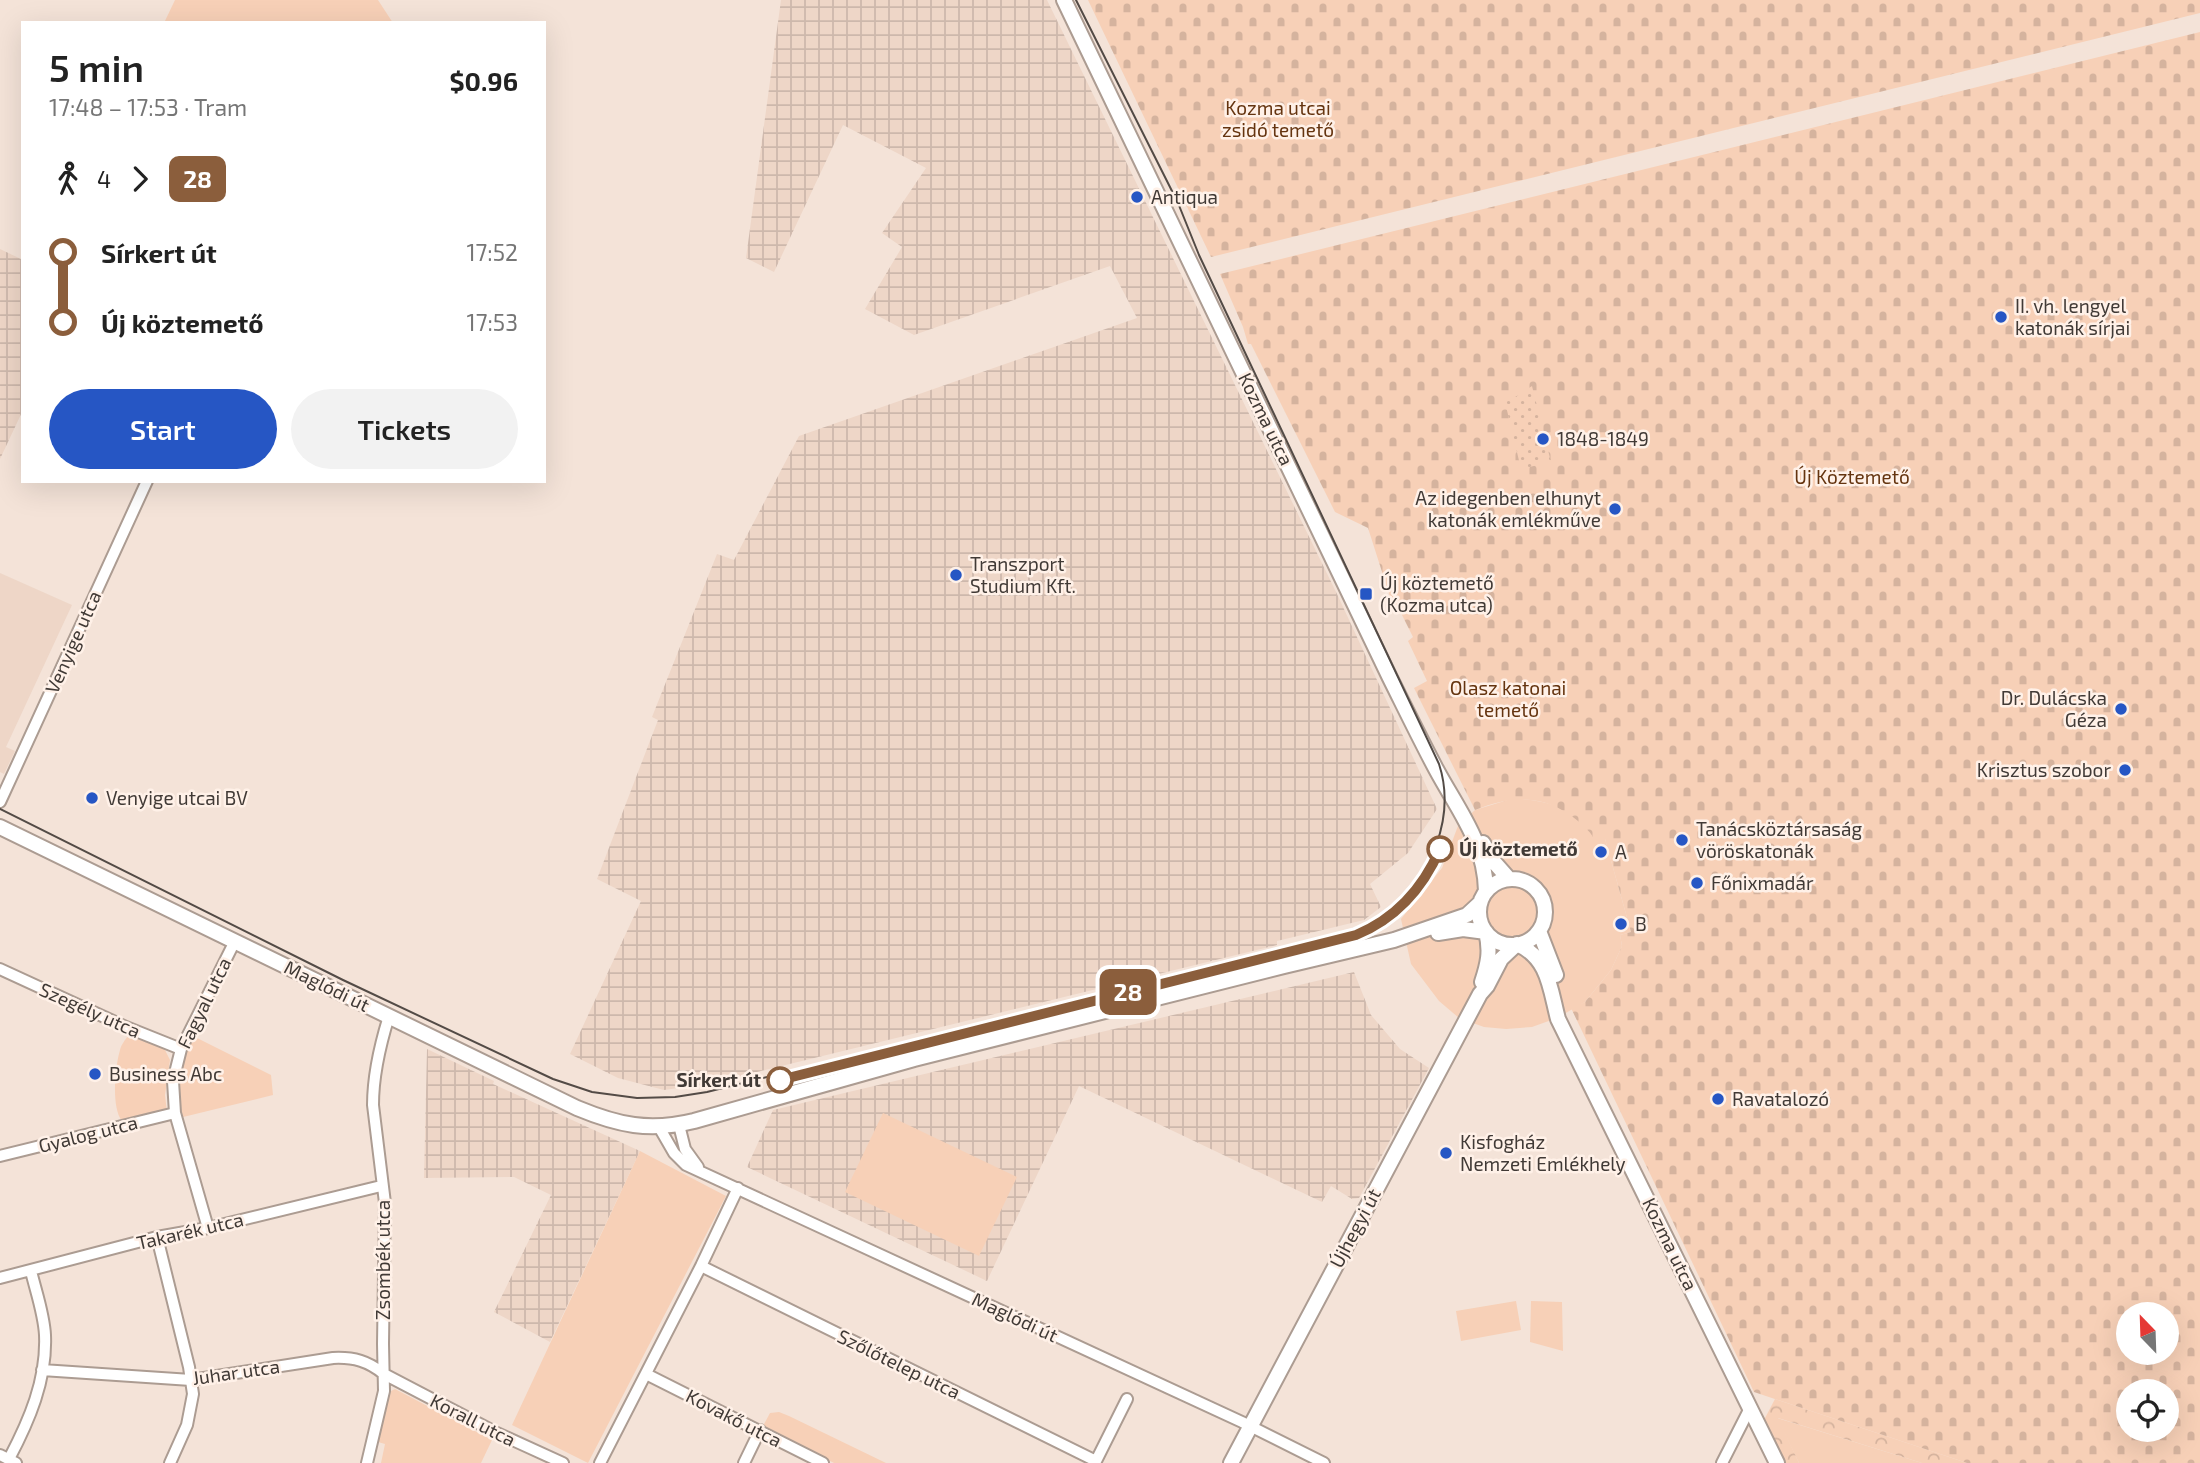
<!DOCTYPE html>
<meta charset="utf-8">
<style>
body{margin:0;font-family:"Exo 2",sans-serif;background:#f2f2f2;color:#222;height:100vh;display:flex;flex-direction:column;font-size:26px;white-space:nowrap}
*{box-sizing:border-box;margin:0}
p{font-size:23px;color:#767676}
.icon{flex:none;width:38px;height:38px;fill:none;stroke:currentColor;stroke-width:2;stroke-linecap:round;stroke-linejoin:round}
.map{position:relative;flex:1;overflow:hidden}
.sheet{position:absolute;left:21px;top:21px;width:525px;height:462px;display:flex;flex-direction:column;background:#fff;border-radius:0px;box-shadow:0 7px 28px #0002}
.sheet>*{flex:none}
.badge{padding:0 14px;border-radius:10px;font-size:24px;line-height:46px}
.needle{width:46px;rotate:337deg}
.buttons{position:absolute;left:2116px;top:1302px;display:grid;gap:14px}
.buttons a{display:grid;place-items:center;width:63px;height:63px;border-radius:50%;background:#fff;box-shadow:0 7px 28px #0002;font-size:35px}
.map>.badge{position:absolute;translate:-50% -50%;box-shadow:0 0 0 4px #fff}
.legs{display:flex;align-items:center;gap:10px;height:77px;padding:0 28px;font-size:23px}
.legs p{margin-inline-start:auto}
.overview{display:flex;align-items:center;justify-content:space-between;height:119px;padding:0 28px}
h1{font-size:38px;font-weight:600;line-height:52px}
.cta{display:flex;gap:14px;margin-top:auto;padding:14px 28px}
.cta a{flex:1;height:80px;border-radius:42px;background:#2656c4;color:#fff;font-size:28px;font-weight:600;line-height:80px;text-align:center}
.cta a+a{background:#f2f2f2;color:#222}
ul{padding:0 28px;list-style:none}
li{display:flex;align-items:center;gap:24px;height:70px;font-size:26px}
li i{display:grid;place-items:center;width:10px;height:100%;margin:0 9px;background:currentColor}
li i::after{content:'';width:18px;height:18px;margin:-9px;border:5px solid;border-radius:50%;background:#fff}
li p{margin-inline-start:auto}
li:first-child i{background:linear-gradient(#0000 50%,currentColor 0)}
li:last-child i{background:linear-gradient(currentColor 50%,#0000 0)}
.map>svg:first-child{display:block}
.built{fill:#eed6c7}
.industrial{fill:url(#industrial-grid)}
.grass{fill:#f7d0b7}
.forest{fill:url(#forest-crowns)}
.cemetery{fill:url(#cemetery-stones);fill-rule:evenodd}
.park{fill:url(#park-dots)}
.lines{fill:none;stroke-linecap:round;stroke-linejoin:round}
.minor-casing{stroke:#ac9c92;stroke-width:14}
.tertiary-casing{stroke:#ac9c92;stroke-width:18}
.minor{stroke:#fff;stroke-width:10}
.tertiary{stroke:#fff;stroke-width:14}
.tram{stroke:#534b46;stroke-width:2}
.line-1-casing{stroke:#fff;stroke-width:16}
.line-1{stroke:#8b5e3c;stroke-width:10}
.poi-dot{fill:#2656c4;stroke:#fff1e8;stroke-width:2.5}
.stop-1-dot{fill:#fff;stroke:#8b5e3c;stroke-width:3.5}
.labels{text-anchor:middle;stroke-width:5;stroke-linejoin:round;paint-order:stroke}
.park-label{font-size:19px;fill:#65340f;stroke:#fff1e8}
.poi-label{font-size:19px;fill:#413a36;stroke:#fff1e8;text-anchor:start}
.street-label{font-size:19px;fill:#413a36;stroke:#fff1e8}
.stop-label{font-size:19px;font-weight:bold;fill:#413a36;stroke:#fff1e8;text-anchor:start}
</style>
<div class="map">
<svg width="2200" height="1463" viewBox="0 0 2200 1463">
<defs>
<pattern id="industrial-grid" width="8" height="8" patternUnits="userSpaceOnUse" patternTransform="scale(1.75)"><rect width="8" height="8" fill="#eed6c7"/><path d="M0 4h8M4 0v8" fill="none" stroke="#cdb8ac"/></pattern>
<pattern id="forest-crowns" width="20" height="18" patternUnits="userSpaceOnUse" patternTransform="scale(1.75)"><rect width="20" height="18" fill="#f7d0b7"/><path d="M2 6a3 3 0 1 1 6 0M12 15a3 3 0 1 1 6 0" fill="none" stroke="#d5b39e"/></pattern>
<pattern id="cemetery-stones" width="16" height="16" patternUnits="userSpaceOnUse" patternTransform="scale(1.75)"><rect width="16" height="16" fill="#f7d0b7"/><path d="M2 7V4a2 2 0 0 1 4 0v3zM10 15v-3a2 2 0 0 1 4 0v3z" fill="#d5b39e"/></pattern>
<pattern id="park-dots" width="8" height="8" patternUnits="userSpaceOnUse" patternTransform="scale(1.75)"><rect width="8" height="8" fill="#f7d0b7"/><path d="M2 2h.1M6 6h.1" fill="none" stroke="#d5b39e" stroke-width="1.8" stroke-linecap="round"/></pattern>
</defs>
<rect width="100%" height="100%" fill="#f4e3d8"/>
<path class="built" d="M0,573l72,32 -66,142 9,4 -11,23 -4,-2z"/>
<path class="industrial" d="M781,0h266l290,594 100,215 -29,44 -38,31 11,23 -17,13 -87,21v4l-569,139 -44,6 -46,-12 -48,-24 71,-153 -44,-22 61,-159 -6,-3 65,-163 17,6 65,-124 338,-118 -27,-52 -196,69 -49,-26 37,-62 -20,-14 44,-65 -83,-43 -69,147 -28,-14z
M0,249l23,11v150l-23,49z
M1354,972l17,43 29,34 29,19 -70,130 -7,1 -21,-13 -9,16 -243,-116 -92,195 -240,-114 26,-57z
M427,1049l67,32 -1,3 147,67 -90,191 -56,-30 57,-117 -37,-18 -90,1z"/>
<path class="grass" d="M175,0h203l15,23h-229z
M1514,798c16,2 35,3 50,12 15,9 24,22 41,29l26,93 -11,3 2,11 -11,24 -26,32 -28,16 -25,9 -26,2 -22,-2 -25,-9 -20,-17 -28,-37 -10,-45 41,-51 16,-42 17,-16z
M128,1036l36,12 6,12 -5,35 2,17 -45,9c-11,-14 -7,-54 -2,-71 1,-5 5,-10 8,-14z
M193,1036l78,39 2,20 -94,23c-5,-37 -3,-49 14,-82z
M883,1113l134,64 -38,79 -134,-64z
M640,1151l86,45 -138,267 -76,-38z
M1516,1301l5,29 -60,11 -5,-30z
M1531,1301l31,1 1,49 -33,-9z
M395,1389l97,51 -11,23h-100l4,-19 -7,-2 11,-50z
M779,1412l10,4 97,47h-52l-71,-37 7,-13z
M1777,1418l145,45h-123z"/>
<path class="forest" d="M1775,1399l192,64h-45l-144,-45 21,45h-14l-21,-43z"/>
<path class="cemetery" d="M1088,0h1112v13l-989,244z
M2200,32v1431h-233l-213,-71 -183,-384 14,-6 26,-32 11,-24 -2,-11 11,-3 -26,-93 -10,3c-3,-10 -10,-14 -17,-21 -33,-27 -65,-26 -103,-11l-61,-122 13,-7 -19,-40 5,-4 -15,-30 -7,-7 -23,-72 -33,-16 -84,-168h-3l-5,-17 -23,-53zM2128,1314h38v39h-38zM2128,1391h38v39h-38z"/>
<path class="park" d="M1532,386l19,76 -30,7 -16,-67 12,-6z"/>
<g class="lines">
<g class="minor-casing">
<path id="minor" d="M0,802l147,-321
M0,969l126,58 55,22
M679,1125l6,24 13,18
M659,1127l15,26 12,12 556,257 82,41
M0,1156l175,-43
M208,1228l-33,-115 -2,-32 8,-32 54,-108
M157,1237l32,130 4,27 -6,31 -17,38
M701,1266l395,195
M0,1278l157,-41 51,-9 173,-42
M42,1370l149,10 142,-22c21,-1 35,3 51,16l111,58 68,31
M646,1374l177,89
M0,1455l16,8
M9,1459c20,-38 38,-79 36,-124 -1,-21 -9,-43 -14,-64
M367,1463l17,-72 -1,-47 2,-141 -12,-98c0,-31 7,-60 16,-89
M600,1463l101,-197 37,-78
M744,1463l16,-33
M1095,1463l32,-64
M1722,1463l28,-55"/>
</g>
<g class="tertiary-casing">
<path id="tertiary" d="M1064,0l326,678c15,30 30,61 46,91 22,41 49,73 50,122
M0,827l577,281c41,17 72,24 117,13l220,-62 370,-93 110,-26 73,-25 13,-12
M1483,843l11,19 15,17
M1479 912a33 33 0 1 1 66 0a33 33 0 1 1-66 0Z
M1539,931l17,44
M1438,933l25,-4 23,3
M1517,944c32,14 33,45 41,75l219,444
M1482,982c6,-18 9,-31 4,-50
M1231,1463l249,-469 7,-8 14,-27 16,-15"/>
</g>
<use href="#minor" class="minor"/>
<use href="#tertiary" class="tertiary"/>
<path class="tram" d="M0,809l343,171 210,99 39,13 45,6 38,-1 32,-5 628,-156c19,-6 38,-13 54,-26 43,-33 67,-94 50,-146l-240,-509 -21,-52 -102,-203"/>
</g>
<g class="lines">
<g class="line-1-casing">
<path id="line-1" d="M780,1080l576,-145c41,-17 67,-47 84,-86"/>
</g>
<use href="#line-1" class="line-1"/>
</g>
<g class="poi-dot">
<circle cx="1137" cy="197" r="7"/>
<circle cx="2001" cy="317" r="7"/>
<circle cx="1543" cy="439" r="7"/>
<circle cx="1615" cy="509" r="7"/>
<circle cx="956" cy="575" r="7"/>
<rect x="1359" y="587" width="14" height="14" rx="3.5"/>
<circle cx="2121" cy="709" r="7"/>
<circle cx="2125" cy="770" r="7"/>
<circle cx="92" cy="798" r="7"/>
<circle cx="1682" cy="840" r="7"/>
<circle cx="1601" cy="852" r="7"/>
<circle cx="1697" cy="883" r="7"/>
<circle cx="1621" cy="924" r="7"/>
<circle cx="95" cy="1074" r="7"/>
<circle cx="1718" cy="1099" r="7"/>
<circle cx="1446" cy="1153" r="7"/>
</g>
<g class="stop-1-dot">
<circle cx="1440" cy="849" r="12"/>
<circle cx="780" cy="1080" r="12"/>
</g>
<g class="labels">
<g class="park-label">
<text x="1278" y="115">Kozma utcai<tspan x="1278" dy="22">zsidó temető</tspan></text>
<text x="1852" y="484">Új Köztemető</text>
<text x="1508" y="695">Olasz katonai<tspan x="1508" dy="22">temető</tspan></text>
</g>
<g class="poi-label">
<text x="1151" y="204">Antiqua</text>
<text x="2015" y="313">II. vh. lengyel<tspan x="2015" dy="22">katonák sírjai</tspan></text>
<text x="1557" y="446">1848-1849</text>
<text x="1601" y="505" text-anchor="end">Az idegenben elhunyt<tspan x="1601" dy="22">katonák emlékműve</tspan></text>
<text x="970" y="571">Transzport<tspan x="970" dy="22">Studium Kft.</tspan></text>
<text x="1380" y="590">Új köztemető<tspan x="1380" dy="22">(Kozma utca)</tspan></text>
<text x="2107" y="705" text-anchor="end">Dr. Dulácska<tspan x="2107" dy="22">Géza</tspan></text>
<text x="2111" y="777" text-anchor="end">Krisztus szobor</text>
<text x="106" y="805">Venyige utcai BV</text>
<text x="1696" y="836">Tanácsköztársaság<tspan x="1696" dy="22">vöröskatonák</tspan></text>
<text x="1615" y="859">A</text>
<text x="1711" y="890">Főnixmadár</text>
<text x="1635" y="931">B</text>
<text x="109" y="1081">Business Abc</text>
<text x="1732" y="1106">Ravatalozó</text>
<text x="1460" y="1149">Kisfogház<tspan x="1460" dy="22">Nemzeti Emlékhely</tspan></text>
</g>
<g class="street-label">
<text transform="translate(1266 419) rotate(64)" y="7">Kozma utca</text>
<text transform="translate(73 642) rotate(-66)" y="7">Venyige utca</text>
<text transform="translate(327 986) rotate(26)" y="7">Maglódi út</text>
<text transform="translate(204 1003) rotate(-64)" y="7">Fagyal utca</text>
<text transform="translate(90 1010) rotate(24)" y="7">Szegély utca</text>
<text transform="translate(88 1134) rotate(-14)" y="7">Gyalog utca</text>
<text transform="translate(1355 1228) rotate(-62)" y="7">Újhegyi út</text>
<text transform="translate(190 1231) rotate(-13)" y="7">Takarék utca</text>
<text transform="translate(1670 1244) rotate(64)" y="7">Kozma utca</text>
<text transform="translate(383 1260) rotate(-90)" y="7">Zsombék utca</text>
<text transform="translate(1015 1317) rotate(25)" y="7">Maglódi út</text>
<text transform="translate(899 1364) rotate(26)" y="7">Szőlőtelep utca</text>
<text transform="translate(236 1372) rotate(-8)" y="7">Juhar utca</text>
<text transform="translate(734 1418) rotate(27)" y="7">Kovakő utca</text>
<text transform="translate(473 1420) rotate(27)" y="7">Korall utca</text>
</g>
<g class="stop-label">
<text x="1459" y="856">Új köztemető</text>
<text x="761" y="1087" text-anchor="end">Sírkert út</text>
</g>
</g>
</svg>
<div class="buttons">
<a><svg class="needle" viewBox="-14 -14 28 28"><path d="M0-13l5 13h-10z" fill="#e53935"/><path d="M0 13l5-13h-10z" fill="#767676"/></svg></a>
<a><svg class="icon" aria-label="locate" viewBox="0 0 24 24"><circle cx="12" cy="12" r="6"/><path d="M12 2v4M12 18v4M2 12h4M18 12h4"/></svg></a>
</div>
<b class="badge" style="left:1128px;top:992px;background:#8b5e3c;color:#fff">28</b>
<section class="sheet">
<div class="overview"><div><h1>5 min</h1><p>17:48 – 17:53 · Tram</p></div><b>$0.96</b></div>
<div class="legs"><svg class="icon" aria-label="walk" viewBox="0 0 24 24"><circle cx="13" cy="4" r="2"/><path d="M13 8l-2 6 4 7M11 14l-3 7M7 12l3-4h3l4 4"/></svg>4<svg class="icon" aria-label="forward" viewBox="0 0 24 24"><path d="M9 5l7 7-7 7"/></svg><b class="badge" style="background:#8b5e3c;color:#fff">28</b></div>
<ul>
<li><i style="color:#8b5e3c"></i><b>Sírkert út</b><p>17:52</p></li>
<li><i style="color:#8b5e3c"></i><b>Új köztemető</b><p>17:53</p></li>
</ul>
<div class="cta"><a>Start</a><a>Tickets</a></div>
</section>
</div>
